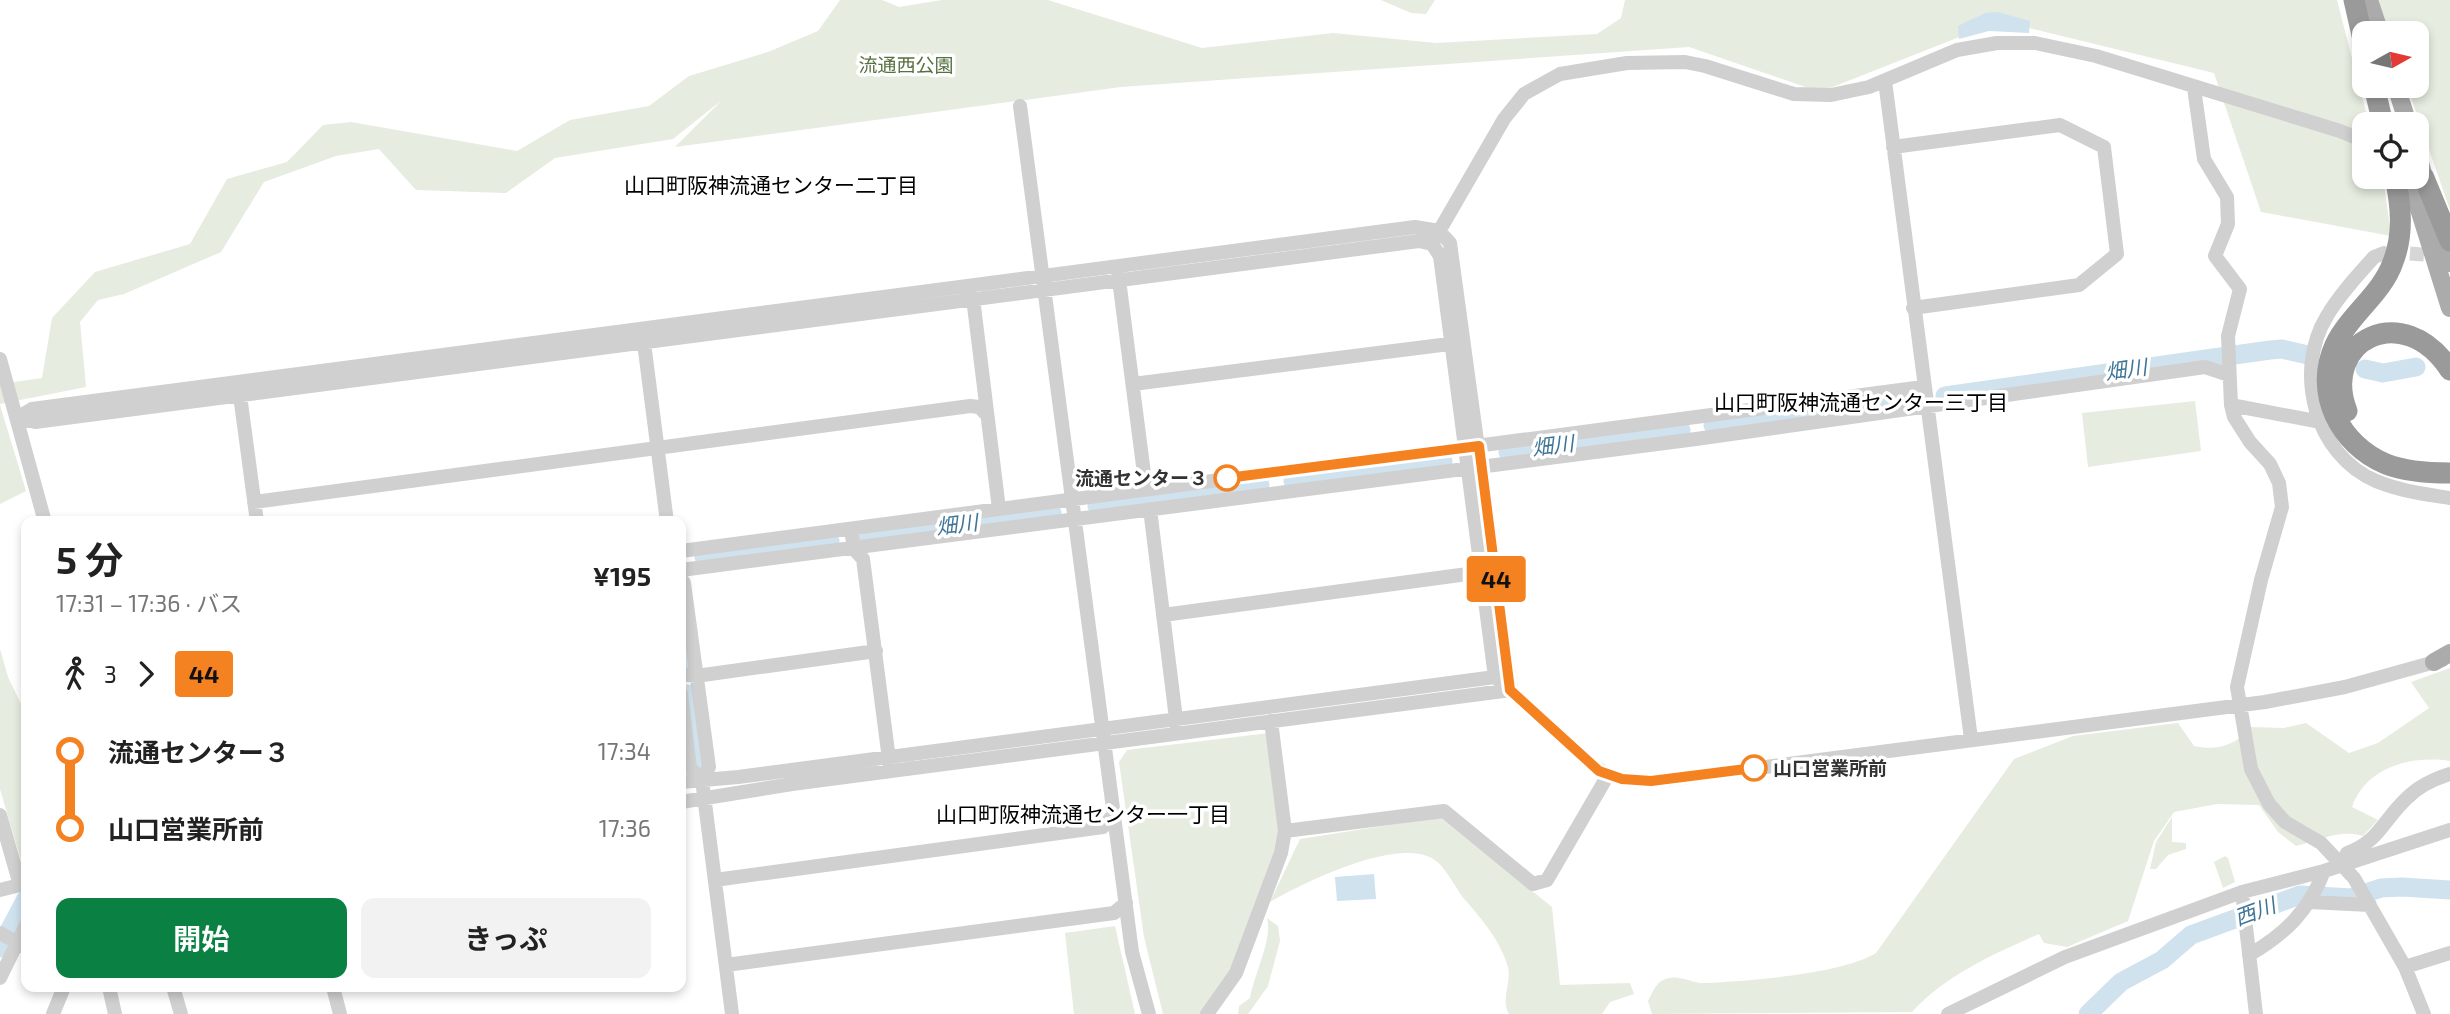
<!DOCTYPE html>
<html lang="ja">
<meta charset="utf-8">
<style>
body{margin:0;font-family:"Exo 2","Noto Sans JP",sans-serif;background:#f2f2f2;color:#222;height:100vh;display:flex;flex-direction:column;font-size:26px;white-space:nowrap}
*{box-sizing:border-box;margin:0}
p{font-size:23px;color:#767676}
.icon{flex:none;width:38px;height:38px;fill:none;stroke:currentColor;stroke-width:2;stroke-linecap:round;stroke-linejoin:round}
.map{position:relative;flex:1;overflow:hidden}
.side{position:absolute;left:21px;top:516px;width:665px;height:476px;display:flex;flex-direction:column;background:#fff;border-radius:14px;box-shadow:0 4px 10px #0003}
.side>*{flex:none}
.badge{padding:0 14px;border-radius:5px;font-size:24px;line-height:46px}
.needle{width:46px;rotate:82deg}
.fabs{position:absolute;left:2352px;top:21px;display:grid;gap:14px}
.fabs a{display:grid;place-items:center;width:77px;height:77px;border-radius:14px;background:#fff;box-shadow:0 4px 10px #0003;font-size:35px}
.map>.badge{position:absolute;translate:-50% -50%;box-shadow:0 0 0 4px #fff}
.legs{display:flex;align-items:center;gap:10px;height:77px;padding:0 35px;font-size:23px}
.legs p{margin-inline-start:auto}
.summary{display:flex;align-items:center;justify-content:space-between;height:119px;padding:0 35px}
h1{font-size:38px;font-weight:700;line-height:52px}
.button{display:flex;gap:14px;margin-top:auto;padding:14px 35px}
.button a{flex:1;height:80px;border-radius:14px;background:#0b8043;color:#fff;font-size:28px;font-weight:700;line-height:80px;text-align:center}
.button a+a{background:#f2f2f2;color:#222}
ul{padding:0 35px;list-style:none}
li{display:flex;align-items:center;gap:24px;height:77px;font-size:26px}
li i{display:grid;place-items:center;width:10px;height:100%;margin:0 9px;background:currentColor}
li i::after{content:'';width:18px;height:18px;margin:-9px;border:5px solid;border-radius:50%;background:#fff}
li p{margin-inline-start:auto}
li:first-child i{background:linear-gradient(#0000 50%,currentColor 0)}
li:last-child i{background:linear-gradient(currentColor 50%,#0000 0)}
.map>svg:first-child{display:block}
.green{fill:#e6ecdf}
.water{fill:#cfe2ee}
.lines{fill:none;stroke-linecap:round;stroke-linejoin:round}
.river{stroke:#cfe2ee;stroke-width:19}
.minor-tunnel{stroke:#d6d6d6;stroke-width:14;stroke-dasharray:14 7;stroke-linecap:butt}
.minor{stroke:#d0d0d0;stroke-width:14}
.major{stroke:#ababab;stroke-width:18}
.highway{stroke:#9a9a9a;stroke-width:21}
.line-1-casing{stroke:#fff;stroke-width:16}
.line-1{stroke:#f58220;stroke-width:10}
.stop-1-dot{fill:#fff;stroke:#f58220;stroke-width:3.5}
.labels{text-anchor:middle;stroke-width:7;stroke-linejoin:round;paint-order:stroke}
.park-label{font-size:19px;fill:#56703f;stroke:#fff}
.stop-label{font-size:19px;font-weight:bold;fill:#333;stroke:#fff;text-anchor:end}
.neighbourhood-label{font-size:21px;fill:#000;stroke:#fff}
.water-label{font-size:21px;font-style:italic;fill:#3f7597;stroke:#fff}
</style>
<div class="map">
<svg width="2450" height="1014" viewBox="0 0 2450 1014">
<rect width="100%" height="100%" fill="#fff"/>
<path class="green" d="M840,0h42l17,7 43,-7h106l154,48 131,-15 103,10 161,-9 24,-16 4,-18h712l32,124h-5v53h19l8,59 -130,-24 -47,-139 -214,-52 -180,71 -131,-45 -568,40 -446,60 47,-47 -49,39 -118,19 -49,35 -90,-3 -37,-41 -43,7 -72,26 -43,70 -97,42 -26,6 -18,22 6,65 -86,17v-20l42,-6 10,-60 43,-46 95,-28 37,-65 60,-17 36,-37 28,-3 166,29 53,-31 79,-14 40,-30 79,-24 50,-21z
M1381,0h54l-9,14 -15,-1z
M2378,0h72v210l-43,-124h10v-53h-28z
M2195,401l6,50 -113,16 -6,-54z
M0,405l26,86 -26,13z
M0,649l8,28 14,29h4v172l-26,-89z
M2450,668v93c-39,-6 -84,6 -98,46l26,13 -15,16c-24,-7 -44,5 -67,10l-18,-14 -19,-27 -42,-1 -43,8 -20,29 -26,80 -61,26 -23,-4 -5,-9c-44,19 -95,42 -127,78l-260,2 -4,-13c5,-10 9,-21 21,-23 11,-3 25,6 37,5 43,-2 136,-9 170,-30l138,-194 59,-23 105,-13 16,23c23,5 41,0 57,-19l33,1 22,-5 43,30 29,-10 51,-35 -18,-26z
M1269,733l12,101 -49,140 -29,40h-40l-19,-77 -25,-175 8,-12z
M1440,817l112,90 8,78 70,-2 4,11 -24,8 -8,12h-93c-9,-15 3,-31 -1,-47 -7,-25 -26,-48 -43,-67 -8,-10 -20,-33 -29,-39 -34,-27 -133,22 -166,41l30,-63z
M2172,817v25l14,1v6l-18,6 -12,14h-6l6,-27z
M2225,856l3,2 7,24 -12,6 -9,-26z
M1267,918l11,8 2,15 -12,45 -20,28h-10l1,-8 11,-8c4,-24 23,-59 17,-80z
M1115,926l20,88h-61l-9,-81z"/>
<path class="water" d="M1998,12l32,9 -1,12 -40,-2 -30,8 -1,-13 27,-13z
M1374,874l2,25 -39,2 -2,-24z"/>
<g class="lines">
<path class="river" d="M2365,369l18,4 33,-6
M1945,396l325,-46 12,-1 26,6
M1713,425l188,-24
M1508,452l173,-22
M1293,481l150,-20
M1097,506l163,-21
M863,537l189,-24
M704,557l126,-16
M681,639l3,23
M688,694l10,65
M0,948l26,-49
M2088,1014l33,-32 41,-22 29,-25 109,-40 51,3 30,-10 21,-1 48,3"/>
<path class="minor-tunnel" d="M2389,252l53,4"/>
<path class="minor" d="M1885,81l86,658
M2194,88l10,71 23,38 1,27 -13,32 25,33 -12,47 3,69 3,12 16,25 20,22 9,19 3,24 -21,73 -24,107 14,82 18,35 16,18 36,21 33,35 51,89 19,47
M1020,106l112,846 17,62
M1893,147l167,-22 44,22 13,107 -38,31 -166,23
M1434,240l70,-121 20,-25 36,-20 67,-11 58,-1 20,4 89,28 37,1 38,-8 88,-37 40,-7h38l61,13 244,75 24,10
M2384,253l-10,4c-16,18 -35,38 -47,59 -34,56 -12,139 49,165 24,10 49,13 74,17
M1118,272l28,217
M972,290l27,219
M643,335l24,187
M0,359l45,163
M1133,384l324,-41
M239,388l18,134
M2231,405l90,17
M17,418l18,4 1384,-181 13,3 8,12 55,421 96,87c23,17 48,18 75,16l599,-78 80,-15 97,-27
M17,418l15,-9 1383,-182 24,4 11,12 61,447 -719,94 -111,18
M254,502l716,-96 9,1 7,7
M1150,509l27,218
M851,529l3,20 9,10 27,208
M681,551l1242,-164
M681,570l1015,-131 509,-72 24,8
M681,579l3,4 25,184 -7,13 30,234
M1163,615l327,-44
M681,674l15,2 180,-25
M681,694l9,74 12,12
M681,782l57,-5 757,-100
M0,815l20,70 -20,5
M1285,831l159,-20 89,73 14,-4 61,-105
M2343,865l4,-12c32,-11 36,-33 60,-55 12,-12 27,-19 43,-24
M715,880l388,-53 11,-13
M2242,892l14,122
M2309,902l61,3
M0,933l26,14
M2249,955c36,-21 60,-44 75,-84
M726,965l388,-52 12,-10
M2405,967l45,-14
M0,978l26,-53
M109,987l6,27
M173,987l8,27
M333,987l7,27
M53,1014l11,-27
M1207,1014l29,-41 45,-120 4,-22 -14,-110
M1948,1014l117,-57 177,-65 82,-21 126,-41"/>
<path class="major" d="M2369,0l11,33
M2396,86l12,38
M2417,153l11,37
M2409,177l41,131
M2439,227l11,36
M2434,662l16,-9"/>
<path class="highway" d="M2354,0l10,44
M2374,86l9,38
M2395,177c6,28 9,57 -2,85 -11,32 -43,52 -58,83 -22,48 5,100 51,119 20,8 43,9 64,9
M2424,178l26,63
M2347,411c-27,-70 56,-113 103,-41"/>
</g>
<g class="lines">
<g class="line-1-casing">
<path id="line-1" d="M1227,478l252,-32 31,244 89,81 23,8 29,2 103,-13"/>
</g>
<use href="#line-1" class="line-1"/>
</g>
<g class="stop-1-dot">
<circle cx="1227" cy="478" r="12"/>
<circle cx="1754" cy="768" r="12"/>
</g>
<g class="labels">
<g class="park-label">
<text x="906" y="72">流通西公園</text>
</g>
<g class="stop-label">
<text x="1208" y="485">流通センター３</text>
<text x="1773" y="775" text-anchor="start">山口営業所前</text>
</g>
<g class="neighbourhood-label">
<text x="771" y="193">山口町阪神流通センター二丁目</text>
<text x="1861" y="410">山口町阪神流通センター三丁目</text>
<text x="1083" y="822">山口町阪神流通センター一丁目</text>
</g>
<g class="water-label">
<text transform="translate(2126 370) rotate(-8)" y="7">畑川</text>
<text transform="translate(1553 446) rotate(-7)" y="7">畑川</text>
<text transform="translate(957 525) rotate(-7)" y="7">畑川</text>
<text transform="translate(2255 912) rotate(-20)" y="7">西川</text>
</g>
</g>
</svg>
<div class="fabs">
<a><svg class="needle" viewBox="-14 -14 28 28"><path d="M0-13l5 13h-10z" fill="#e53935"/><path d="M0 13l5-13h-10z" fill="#767676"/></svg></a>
<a><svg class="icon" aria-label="locate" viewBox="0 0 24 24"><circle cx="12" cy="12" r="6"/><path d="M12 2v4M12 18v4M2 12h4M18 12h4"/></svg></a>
</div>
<b class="badge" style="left:1496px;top:579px;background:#f58220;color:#111">44</b>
<section class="side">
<div class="summary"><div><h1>5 分</h1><p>17:31 – 17:36 · バス</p></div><b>¥195</b></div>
<div class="legs"><svg class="icon" aria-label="walk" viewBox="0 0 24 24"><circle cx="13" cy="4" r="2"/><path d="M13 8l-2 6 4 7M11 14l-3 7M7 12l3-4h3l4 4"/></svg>3<svg class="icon" aria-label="forward" viewBox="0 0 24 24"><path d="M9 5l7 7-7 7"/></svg><b class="badge" style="background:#f58220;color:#111">44</b></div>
<ul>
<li><i style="color:#f58220"></i><b>流通センター３</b><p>17:34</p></li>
<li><i style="color:#f58220"></i><b>山口営業所前</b><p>17:36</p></li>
</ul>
<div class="button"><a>開始</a><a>きっぷ</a></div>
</section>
</div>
